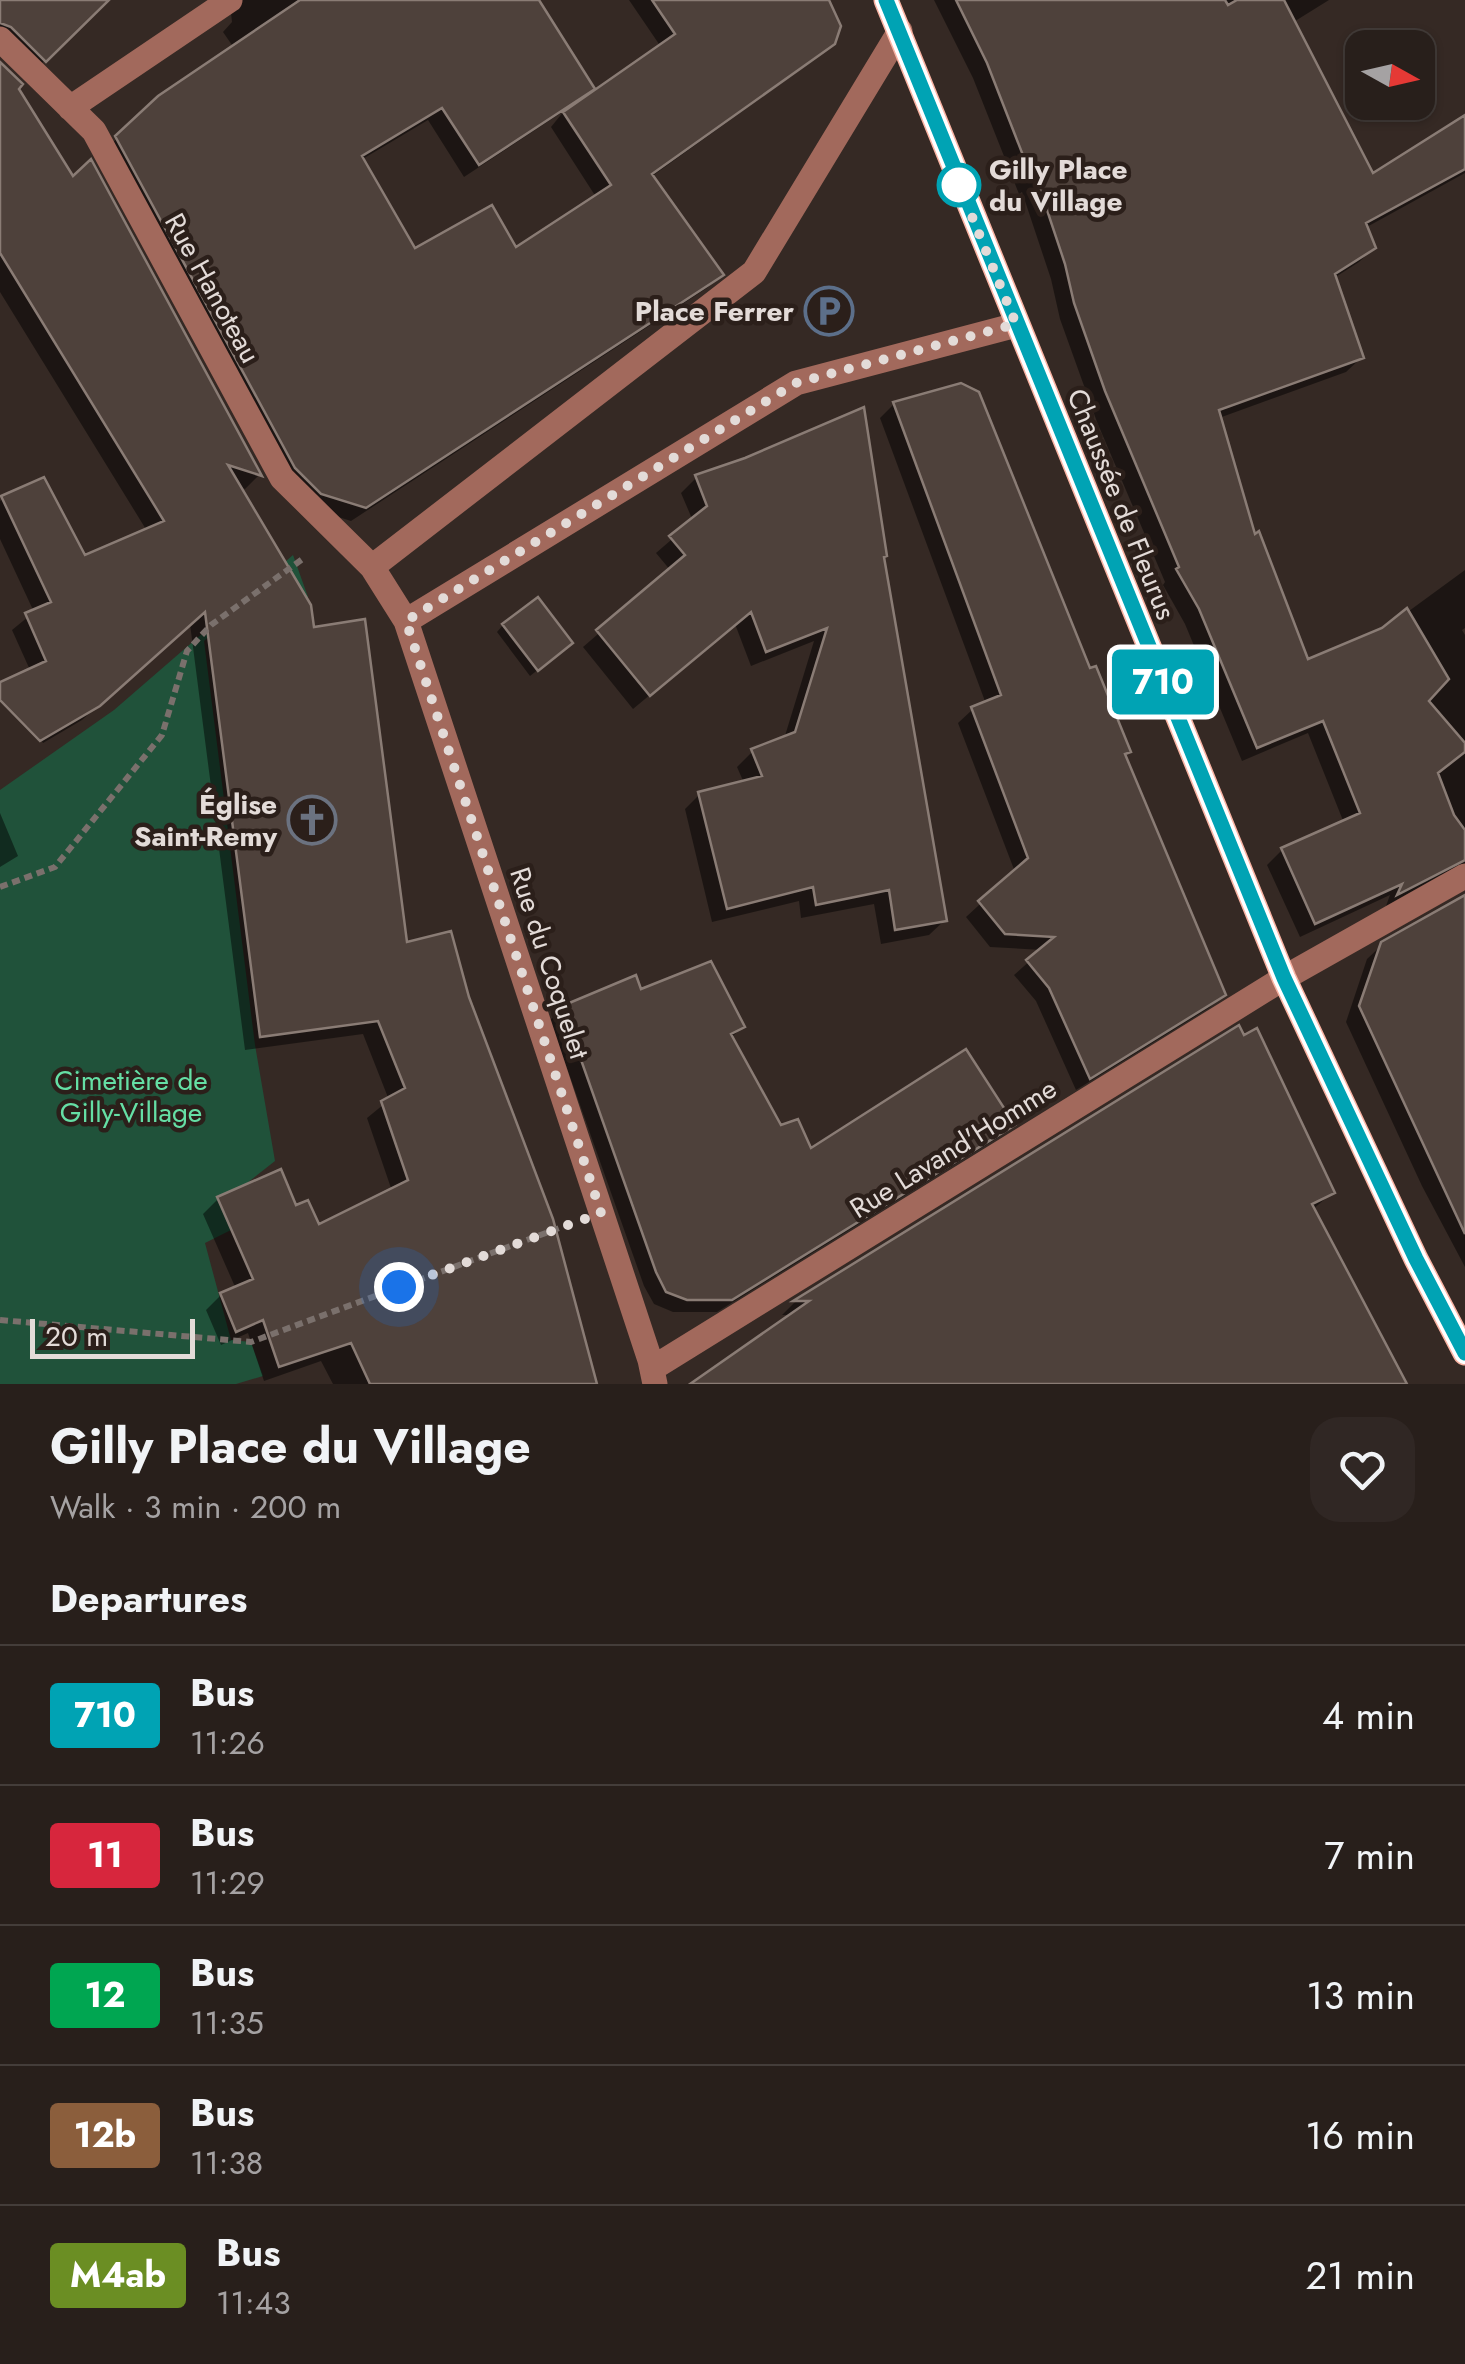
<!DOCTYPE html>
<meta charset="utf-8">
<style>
body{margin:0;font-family:Jost,sans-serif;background:#302724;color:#f1f3f6;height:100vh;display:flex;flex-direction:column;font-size:38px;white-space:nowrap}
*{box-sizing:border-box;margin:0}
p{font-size:32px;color:#a5a2a3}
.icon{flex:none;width:55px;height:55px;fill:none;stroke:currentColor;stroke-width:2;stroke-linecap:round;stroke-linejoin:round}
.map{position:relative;height:1384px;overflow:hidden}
.drawer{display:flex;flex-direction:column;background:#281f1b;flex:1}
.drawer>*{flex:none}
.badge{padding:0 20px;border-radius:8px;font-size:35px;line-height:65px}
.needle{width:65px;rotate:98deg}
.tools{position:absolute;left:1345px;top:30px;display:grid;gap:20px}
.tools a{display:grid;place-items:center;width:90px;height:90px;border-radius:20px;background:#281f1b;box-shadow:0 2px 8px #0004,0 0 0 2px #443d3a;font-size:50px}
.scale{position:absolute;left:30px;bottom:25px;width:165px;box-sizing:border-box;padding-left:10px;border:5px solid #e3dbd8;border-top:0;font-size:28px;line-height:35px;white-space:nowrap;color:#e3dbd8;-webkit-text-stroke:8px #2b1f1a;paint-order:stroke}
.you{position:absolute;width:50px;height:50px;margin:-25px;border:8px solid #fff;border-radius:50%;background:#1a73e8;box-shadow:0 0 0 15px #1a73e833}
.map>.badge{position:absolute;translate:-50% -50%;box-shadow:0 0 0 5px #fff}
h2{padding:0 50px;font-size:38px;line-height:90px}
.round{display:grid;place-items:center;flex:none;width:105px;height:105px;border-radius:30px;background:#302724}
.headline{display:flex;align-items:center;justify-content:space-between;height:170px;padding:0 50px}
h1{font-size:48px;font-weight:700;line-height:75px}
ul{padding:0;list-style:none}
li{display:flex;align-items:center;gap:30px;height:140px;padding:0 50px;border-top:2px solid #443d3a}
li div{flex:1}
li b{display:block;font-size:38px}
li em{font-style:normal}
li .badge{min-width:110px;font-weight:700;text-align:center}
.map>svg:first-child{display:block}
.green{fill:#20523a}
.shadow{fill:#0007;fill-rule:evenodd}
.building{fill:#4e413b;stroke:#8a7c75;stroke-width:2.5}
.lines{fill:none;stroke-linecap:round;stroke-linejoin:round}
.path{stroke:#7a706c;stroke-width:6;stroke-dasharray:8 5;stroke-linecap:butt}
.minor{stroke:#a2695c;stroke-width:25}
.major{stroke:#fab4a4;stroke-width:25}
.line-casing{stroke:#fff;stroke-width:22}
.line{stroke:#00a3b4;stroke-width:15}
.walk{stroke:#e3dbd8;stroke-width:10;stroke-dasharray:0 18}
.stop-dot{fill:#fff;stroke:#00a3b4;stroke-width:5}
.labels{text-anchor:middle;stroke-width:9;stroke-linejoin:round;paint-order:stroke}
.stop-label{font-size:28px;font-weight:bold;fill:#e3dbd8;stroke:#2b1f1a;text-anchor:start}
.street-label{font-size:28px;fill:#e3dbd8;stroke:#2b1f1a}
.poi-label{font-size:28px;font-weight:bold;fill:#e3dbd8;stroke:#2b1f1a;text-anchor:end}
.park-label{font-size:28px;fill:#65dfa5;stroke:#2b1f1a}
</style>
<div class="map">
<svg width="1465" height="1384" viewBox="0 0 1465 1384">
<rect width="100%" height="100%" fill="#352924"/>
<path class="green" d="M293,555l15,42 -62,5 -42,39 51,404 20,116 -47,37 13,27 -36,18 26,97 20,2 12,34 -27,8h-236v-594l114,-80z"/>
<path class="shadow" d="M0,0h77l14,14 -61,61 -30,-28z
M222,0h314l56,88 -11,11 2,2 78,-54 -32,-47h197l7,42 -15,15 -167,120 70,97 -14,14 -356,233 -44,-14 -204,-355 56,-54 75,-50 -11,-16 9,-10 -2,-18zM564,111l-13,16 45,70 -81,54h-101l-53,-91 67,-40 36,57z
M934,0h395l-37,23 80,153 93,-58v55l-100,55 9,20 -15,14 -25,16 27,80 -15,14 -127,46 35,120 53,124 76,-32 82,-60v58l-3,2 3,5v248l-24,-8 -55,31 4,-11 -90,42 -33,-72 15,-15 62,-27 -36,-90 -66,28 -57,-137 -22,-39 2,-3 -68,-160 -37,-103 -9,-40 -29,-87 -3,2 -46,-116z
M0,64l72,116 18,-17 169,312 -14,14 -7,-2 74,143 92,315 62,53 129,386h-262l-12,-23 -57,20 -16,-48 -27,12 -15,-35 15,-15 15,-6 -33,-75 15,-15 77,10 23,18 74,-36 -25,-73 22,-18 -26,-66 -118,16 -55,-426 -108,96 -39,23 -30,-56 17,-17 -18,-40 22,-18 -34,-73v-38l3,-2 81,59 63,-27 -147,-239z
M894,404l194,268 40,79 -4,5 99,238 -14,14 -133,82 -40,-89 -22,-26 28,-25 -52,-3 -24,-30 49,-45 -57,-149 14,-13 14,-6 -106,-286z
M746,461l136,97 63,362 -16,15 -48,9 -7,-40 -73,14 -2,-17 -87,21 -27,-113 15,-15 44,-11 -7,-16 15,-15 32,-13 30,-98 -63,25 -16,-42 -102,85 -50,-62 88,-76 -15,-18 37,-32 -12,-28 15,-15z
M503,625l60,25 -33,26 -33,-44z
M0,813l18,43 -18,11z
M1465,897v370l-43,-81 -76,-164 21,-63 16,-15z
M640,992l102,35 -11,11 49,90 30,24 202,-27 -13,12 -282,175h-44l-19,-8 -10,-18 -94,-266 13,-12z
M1238,1028l94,165 -20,17 92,174h-710l100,-69h-12l12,-12z"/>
<path class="building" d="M0,0h109l-63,62 -35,-35 -11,-4z
M300,0h239l56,89 -116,76 -37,-57 -80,48 53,92 77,-43 24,42 95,-62 -48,-73 112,-78 -23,-34h177l12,26 -6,18 -183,130 72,101 -358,233 -45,-14 -26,-26 -180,-332 43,-40z
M956,0h269l3,5 9,-5h47l89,173 92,-58v54l-99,54 10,25 -41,26 29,84 -145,52 36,124 4,-3 49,128 74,-31 25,-20 42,71 -20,22 36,42v9l-27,21 16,42 11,15v30l-68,35 5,-11 -87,40 -34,-76 79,-35 -37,-92 -66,27 -58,-139 -23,-40 3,-2 -74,-176 -31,-88 -9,-39 -28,-84 -4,1 -46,-118z
M0,62l23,22 -4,5 54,87 18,-17 171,317 -34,-11 83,140 3,22 51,-8 42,323 44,-11 18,66 84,222 44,165h-227l-19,-41 -72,24 -16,-47 -27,12 -16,-39 33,-14 -36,-82 64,-28 15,36 12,-5 11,24 89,-44 -27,-79 24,-13 -27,-67 -118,16 -55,-425 -105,94 -60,35 -40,-41v-18l46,-21 -21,-48 26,-11 -50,-106 43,-19 41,78 79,-34 -164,-268z
M961,383l18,9 111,276 6,-2 35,86 -6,2 101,241 -136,84 -41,-91 -23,-28 28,-23 -49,-3 -27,-33 50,-43 -57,-151 30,-12 -108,-293z
M864,407l23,149 -3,1 63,364 -52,9 -6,-40 -73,15 -3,-18 -86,22 -29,-117 64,-16 -11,-27 44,-17 32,-104 -61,24 -15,-40 -101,84 -54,-66 89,-75 -16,-19 38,-30 -12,-31 50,-17z
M538,597l35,46 -35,28 -36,-47z
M1465,895v339l-106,-228 22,-64z
M711,961l34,66 -14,7 50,91 17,-6 13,29 155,-99 49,76 -283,175h-45l-21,-8 -10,-20 -94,-266 74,-31 5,14z
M1239,1025l5,10 13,-7 78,165 -23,11 95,180h-717l119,-83h-16z"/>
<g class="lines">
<path class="path" d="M0,887l55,-20 107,-132 25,-84 24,-26 93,-67
M0,1320l251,22 311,-115"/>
<path class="minor" d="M0,39l94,92 188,347 90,89 34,54 244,739 5,24
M70,108l160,-108
M372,567l382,-295 146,-241
M406,621l390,-238 220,-58
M653,1368l631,-390 181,-102"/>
<path class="major" d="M886,0l398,978 132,281 49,94"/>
</g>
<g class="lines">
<g class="line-casing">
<path id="line" d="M886,0l398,978 132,281 49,94"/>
</g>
<use href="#line" class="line"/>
<path class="walk" d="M399,1287l202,-74 -195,-592 390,-238 220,-59 -57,-139"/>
</g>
<defs>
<g id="parking-ring" transform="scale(2.5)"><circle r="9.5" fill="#2b1f1a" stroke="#5c6f8a" stroke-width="1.5"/><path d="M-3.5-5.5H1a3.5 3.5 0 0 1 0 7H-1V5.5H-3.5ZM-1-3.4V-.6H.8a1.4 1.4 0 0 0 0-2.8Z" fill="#5c6f8a"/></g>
<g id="church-ring" transform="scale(2.5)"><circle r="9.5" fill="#2b1f1a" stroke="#6b7280" stroke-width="1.5"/><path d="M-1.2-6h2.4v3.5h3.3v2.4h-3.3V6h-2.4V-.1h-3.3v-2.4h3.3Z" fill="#6b7280"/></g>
</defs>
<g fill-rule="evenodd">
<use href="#parking-ring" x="829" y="311"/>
<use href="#church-ring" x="312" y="820"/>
</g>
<circle class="stop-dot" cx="959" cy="185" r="20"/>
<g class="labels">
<g class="stop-label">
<text x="989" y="179">Gilly Place<tspan x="989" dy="32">du Village</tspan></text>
</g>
<g class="street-label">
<text transform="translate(213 288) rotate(61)" y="10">Rue Hanoteau</text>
<text transform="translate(1122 504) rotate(68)" y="10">Chaussée de Fleurus</text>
<text transform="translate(550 963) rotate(72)" y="10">Rue du Coquelet</text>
<text transform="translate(953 1148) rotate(-32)" y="10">Rue Lavand'Homme</text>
</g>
<g class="poi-label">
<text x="794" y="321">Place Ferrer</text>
<text x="277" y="814">Église<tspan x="277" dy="32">Saint-Remy</tspan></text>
</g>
<g class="park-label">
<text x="131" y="1090">Cimetière de<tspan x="131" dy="32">Gilly-Village</tspan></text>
</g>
</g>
</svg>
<div class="tools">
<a><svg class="needle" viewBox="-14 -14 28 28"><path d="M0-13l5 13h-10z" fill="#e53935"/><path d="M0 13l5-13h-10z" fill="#a5a2a3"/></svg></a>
</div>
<div class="scale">20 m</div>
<div class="you" style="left:399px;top:1287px"></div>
<b class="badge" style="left:1163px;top:682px;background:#00a3b4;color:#fff">710</b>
</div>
<section class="drawer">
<div class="headline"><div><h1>Gilly Place du Village</h1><p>Walk · 3 min · 200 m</p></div><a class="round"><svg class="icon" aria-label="heart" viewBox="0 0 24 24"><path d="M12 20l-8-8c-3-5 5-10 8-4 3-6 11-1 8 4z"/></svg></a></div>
<h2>Departures</h2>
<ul>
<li><span class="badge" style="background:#00a3b4;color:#fff">710</span><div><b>Bus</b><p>11:26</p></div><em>4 min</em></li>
<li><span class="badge" style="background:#d7263d;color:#fff">11</span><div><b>Bus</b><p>11:29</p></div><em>7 min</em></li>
<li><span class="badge" style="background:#00a651;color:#fff">12</span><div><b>Bus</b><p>11:35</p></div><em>13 min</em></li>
<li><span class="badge" style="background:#8b5e3c;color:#fff">12b</span><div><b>Bus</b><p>11:38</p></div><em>16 min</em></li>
<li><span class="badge" style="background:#6b8e23;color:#fff">M4ab</span><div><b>Bus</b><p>11:43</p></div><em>21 min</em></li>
</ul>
</section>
